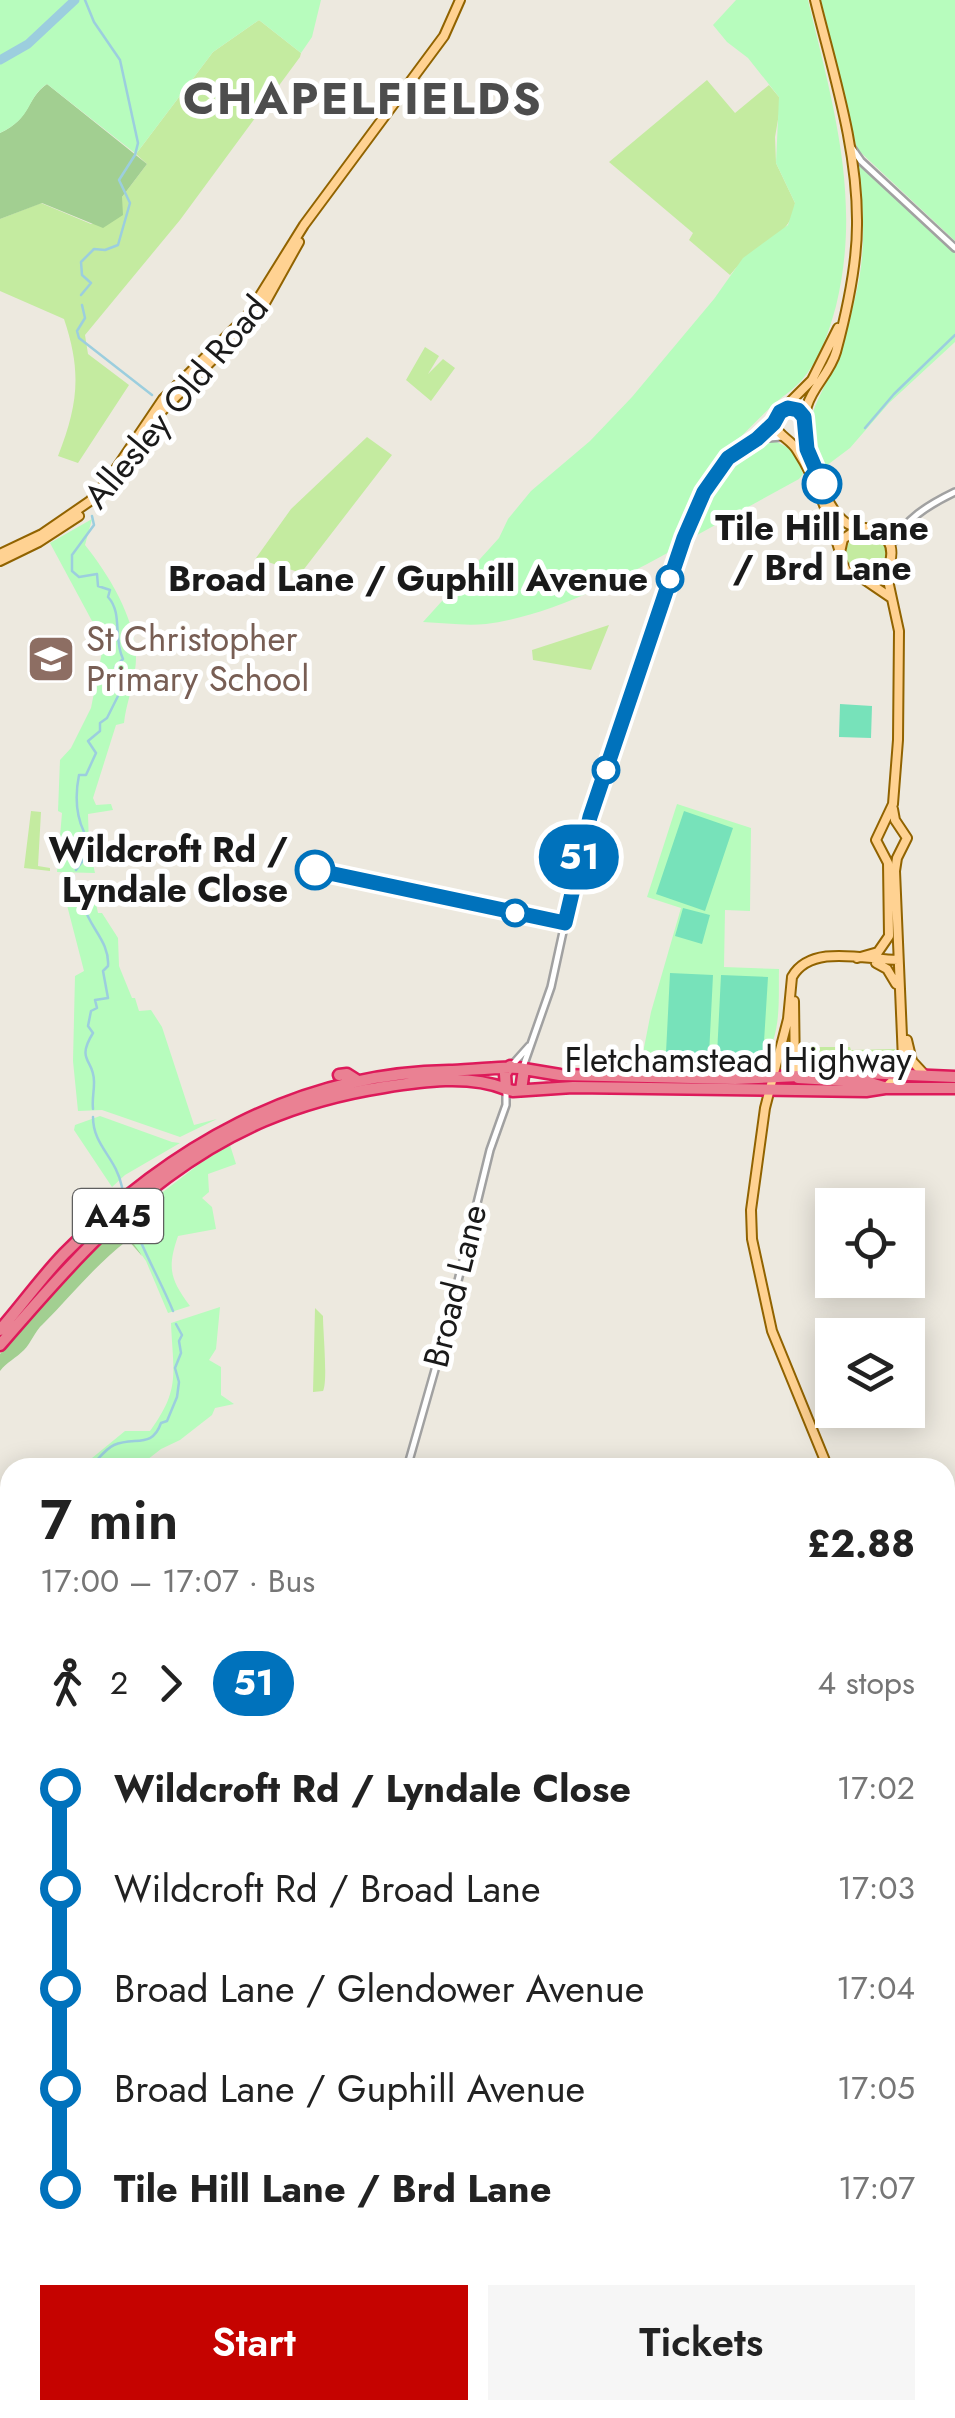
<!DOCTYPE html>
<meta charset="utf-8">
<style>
body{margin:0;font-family:Jost,sans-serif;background:#f6f6f6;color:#222;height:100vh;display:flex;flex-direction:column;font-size:38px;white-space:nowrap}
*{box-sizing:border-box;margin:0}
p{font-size:32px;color:#767676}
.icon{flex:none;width:55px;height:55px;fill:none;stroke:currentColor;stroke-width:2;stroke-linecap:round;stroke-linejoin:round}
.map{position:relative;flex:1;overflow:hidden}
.side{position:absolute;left:0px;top:1458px;width:955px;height:962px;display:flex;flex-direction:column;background:#fff;border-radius:30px 30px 0 0;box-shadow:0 5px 25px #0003}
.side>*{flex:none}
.badge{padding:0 20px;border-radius:32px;font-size:35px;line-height:65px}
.controls{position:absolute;left:815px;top:1188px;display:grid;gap:20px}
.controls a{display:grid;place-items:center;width:110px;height:110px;border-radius:0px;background:#fff;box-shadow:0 5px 25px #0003;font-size:50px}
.map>.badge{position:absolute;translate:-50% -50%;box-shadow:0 0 0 5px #fff}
.legs{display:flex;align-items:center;gap:15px;height:110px;padding:0 40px;font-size:32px}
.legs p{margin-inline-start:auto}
.overview{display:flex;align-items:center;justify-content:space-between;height:170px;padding:0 40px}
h1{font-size:55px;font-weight:600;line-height:75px}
.primary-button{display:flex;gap:20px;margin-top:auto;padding:20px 40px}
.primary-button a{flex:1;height:115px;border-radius:0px;background:#c50300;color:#fff;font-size:40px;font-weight:600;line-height:115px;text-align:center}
.primary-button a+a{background:#f6f6f6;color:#222}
ul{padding:0 40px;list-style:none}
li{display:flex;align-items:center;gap:35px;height:100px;font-size:38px}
li i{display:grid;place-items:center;width:15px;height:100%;margin:0 12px;background:currentColor}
li i::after{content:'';width:25px;height:25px;margin:-12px;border:8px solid;border-radius:50%;background:#fff}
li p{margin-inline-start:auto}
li:first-child i{background:linear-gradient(#0000 50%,currentColor 0)}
li:last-child i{background:linear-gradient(currentColor 50%,#0000 0)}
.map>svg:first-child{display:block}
.grass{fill:#c4eba0}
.forest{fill:#a2cf91}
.park{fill:#b7fcbd}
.pitch{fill:#77e2ba}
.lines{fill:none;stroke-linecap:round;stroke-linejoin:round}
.stream{stroke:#9ccede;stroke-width:2.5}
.river{stroke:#9ccede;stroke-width:9}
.minor-casing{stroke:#a1a1a1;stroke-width:10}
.major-casing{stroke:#916300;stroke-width:12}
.highway-casing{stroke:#dd1a5a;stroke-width:15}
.minor{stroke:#fff;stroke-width:5}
.major{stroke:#ffd292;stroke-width:8}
.highway{stroke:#ea8193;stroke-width:10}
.line-1-casing{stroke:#fff;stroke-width:22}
.line-1{stroke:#0072bc;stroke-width:15}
.stop-1-dot{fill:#fff;stroke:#0072bc;stroke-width:5}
.labels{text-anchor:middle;stroke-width:10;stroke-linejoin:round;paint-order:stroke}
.shield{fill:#fff;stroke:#5f5f5f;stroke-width:2.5}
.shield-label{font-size:32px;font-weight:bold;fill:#1a1a1a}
.street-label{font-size:35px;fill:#1a1a1a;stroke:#fff}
.stop-label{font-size:35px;font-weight:bold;fill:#1a1a1a;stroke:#fff;text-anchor:end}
.education-label{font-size:35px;fill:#785e54;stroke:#fff;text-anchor:start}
.district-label{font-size:45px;font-weight:bold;letter-spacing:2.5px;fill:#4d4d4d;stroke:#fff}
</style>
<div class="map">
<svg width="955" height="2418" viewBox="0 0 955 2418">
<rect width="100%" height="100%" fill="#ede9df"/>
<path class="grass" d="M259,20l42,33 -1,4 -120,163 -95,115 3,19 41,31 -51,78 -20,-7c20,-51 24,-84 6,-137l-64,-28v-72l41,-16 50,21 31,-9v-18l25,-33 -11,-10 77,-102z
M707,80l28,33 34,-28 10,12 1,11 -5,29 1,26 19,40c-2,35 -44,44 -65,72l-41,-35 4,-7 -84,-71z
M425,347l14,9 -11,18 15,-15 12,9 -24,33 -25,-21z
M367,437l25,18 -91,118 -45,-15 35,-49z
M846 553a20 20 0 1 1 40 0a20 20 0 1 1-40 0Z
M609,625l-18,45 -58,-10 -1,-10z
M31,811l10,1 -3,54 12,2v3l-26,-3z
M800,1047h50l1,3 44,-1 -2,18 -92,-2z
M315,1308l8,8c0,16 5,65 0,75l-10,1z"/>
<path class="forest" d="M47,84l100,80 -25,33 1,18 -20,13 -61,-25 -42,16v-86c32,-15 25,-33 47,-49z
M124,1222l18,34 -14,-16c-33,25 -57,56 -85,84 -8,7 -12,19 -19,26 -8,8 -17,12 -24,21v-17l66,-77z"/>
<path class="park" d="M0,0h321l-9,37 -11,16 -42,-33 -46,32 -77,102 -89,-70c-22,15 -13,33 -47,49z
M736,0h72c25,105 54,199 28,306 -7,26 -17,55 -35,75 -9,10 -20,16 -29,25 -44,42 -82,81 -95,142 -60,32 -123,67 -191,76 -21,2 -42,-1 -63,-2l76,-84 9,-19 23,-28 59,-50 42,-44 82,-98 29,-41 45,-33 7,-22 -19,-40 3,-66 -31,-39 -21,-16 -14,-17z
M821,0h134v241l-98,-92z
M858,164l97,89v89l-66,61 -39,45 -28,21c-24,-45 -7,-60 11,-101 12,-27 20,-59 26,-88 7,-39 4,-77 -1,-116z
M775,441l19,10 9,23 -4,5 -111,61c14,-39 39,-97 87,-99z
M92,519l-7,26c25,31 57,83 50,125 -2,18 -9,34 -11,53l-8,2 -23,73 3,7 15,-1 2,6 -25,4 1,32 6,27 -38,-1 5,-59 -4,-2 2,-51 11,-12 20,-40 11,-56 -3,-18 -49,-91z
M677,804l74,24 -1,83 -25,-1 -1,57 55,2c-1,31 5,83 -28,97l-111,2 11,-56 30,-104 -34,-11z
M61,882l31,4 6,27h4l16,25 1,28 13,32h3l4,13 12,-1 11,17 32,98 23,-6 -37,18 -78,-27 -24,1 -5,-50 2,-85 9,-5z
M100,1116l72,26 8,1 -55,32 -13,12 -38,-57 1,-5z
M230,1145l6,19 -28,10 1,18 -7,6 10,9 4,22 -38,7c-11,32 -8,43 12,70l-22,7 -22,-52 -26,-36 82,-63z
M220,1307l-4,42 -7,11 12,7v28l13,9 -19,4 -3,7 -32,25 -19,9 -23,18h-57l44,-36h25c31,-42 23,-58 21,-108z"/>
<path class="pitch" d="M840,704l32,2 -1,32 -32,-1z
M684,811l49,17 -28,83 -49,-17z
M683,908l27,7 -8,29 -27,-8z
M670,973l43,2 -4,80 -43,-2z
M721,975l47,2 -5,81 -46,-3z"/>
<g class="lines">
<path class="stream" d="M81,295l10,-12 -9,-8 -1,-13 13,-13 11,1 13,-5 12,-42 -11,-23 16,-25 3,-12 -18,-83 -26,-38 -9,-22
M82,305l3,13 -8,13 2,7 73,57
M865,428l29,-34 61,-59
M76,870l8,-11 -1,-13 -4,-4 5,-10c-8,-17 -9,-37 -5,-57h7l10,-22 -8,-12 12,-10v-8l7,-5 15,-30 -3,-9 4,-5 -8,-7 8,-8c-10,-20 0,-46 -15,-62l2,-7 -12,-4 -1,-12 -18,3 -7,-6v-16l22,-30 -2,-9
M77,888l6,2c1,6 0,11 1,16 5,21 26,36 24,60l-5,5 5,27 -13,2 2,8 -6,3 -3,15 5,7c-18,29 2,26 1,50 0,10 -2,15 -1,26
M93,1117c0,29 23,40 29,70
M131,1217c10,31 29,62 42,94
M89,1468c8,-7 16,-19 25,-23 21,-9 38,4 47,-22l6,-2 10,-24 2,-15 -4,-14 6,-15 -2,-12 3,-6 -6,-11
M0,1516l10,-3"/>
<path class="river" d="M0,60l28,-16 47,-44"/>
<g class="minor-casing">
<path id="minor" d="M852,148l9,13 94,87
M757,439l25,-2
M891,546c14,-27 37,-41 64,-54
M513,1064l16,-18
M523,1067l28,-80 32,-147 109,-325 31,-52 51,-40
M407,1468l37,-130 46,-188 16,-45v-16
M0,1638l10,-3
M945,1733l10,-1
M0,2316l10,-27"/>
</g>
<g class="major-casing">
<path id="major" d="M815,0c18,73 43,149 42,225 0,42 -10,86 -21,127 -6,21 -23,34 -29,54 -8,27 16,104 41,118 9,5 20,3 30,6 15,11 17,25 8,41l-21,9 -18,-8 -8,-15 4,-18 18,-12
M838,328l-26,52 -32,32 -5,14c5,11 15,13 22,24 19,29 32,66 42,99
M154,419l98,-99 13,-17 34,-61
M100,497l20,-24
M0,554l42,-20 48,-33 19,-22 54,-80 85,-84 56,-90 140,-189 16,-36
M0,561l39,-19 40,-26
M865,580l25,17
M857,958l21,-6 11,-16 -1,-73 -12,-23 17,-36 5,-64 1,-109 -13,-60
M876,963l11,6 9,15
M792,977l-4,42 -23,89 -14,102 1,29 20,92 56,137
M792,977c19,-34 74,-17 106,-17
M794,1001l1,73
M907,1040l5,21 13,14
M750,1076l18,-8 8,-8
M885,1088l14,-13 4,-15 -8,-189 2,-13 10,-20 -12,-18 -2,-11
M878,2410l1,8"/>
</g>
<g class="highway-casing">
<path id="highway" d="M510,1066l-5,8 1,15 7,2 60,-4 293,4 19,-3h70
M524,1069l36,6 175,4 127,-6 93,4
M339,1075l8,-1 11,7
M798,1078l69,4 17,5
M0,1330c22,-25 41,-52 64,-76 104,-106 234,-181 385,-183 15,0 67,-6 75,-2l-3,21
M0,1345c113,-131 204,-230 384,-258 38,-6 85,-13 122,2"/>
</g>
<use href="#minor" class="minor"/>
<use href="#major" class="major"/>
<use href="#highway" class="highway"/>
</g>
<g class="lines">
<g class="line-1-casing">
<path id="line-1" d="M315,870l250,53 25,-106 94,-279 20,-46 24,-34 29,-19 17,-16 6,-11 8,-4 10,2 6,7 3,32 15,35"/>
</g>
<use href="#line-1" class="line-1"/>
</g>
<defs>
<g id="school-square" transform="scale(2.5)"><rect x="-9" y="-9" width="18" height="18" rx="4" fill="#8d6e63" stroke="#fff"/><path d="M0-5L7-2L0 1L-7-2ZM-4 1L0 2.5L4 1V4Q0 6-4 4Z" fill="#fff"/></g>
</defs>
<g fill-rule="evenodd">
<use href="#school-square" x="51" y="659"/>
</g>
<g class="stop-1-dot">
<circle cx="822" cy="484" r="18"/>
<circle cx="670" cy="579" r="12"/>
<circle cx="606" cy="770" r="12"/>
<circle cx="315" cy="870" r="18"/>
<circle cx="515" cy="913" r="12"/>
</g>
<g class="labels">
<rect class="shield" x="73" y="1189" width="90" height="54" rx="8"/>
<g class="shield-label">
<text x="118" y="1227">A45</text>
</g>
<g class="street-label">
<text transform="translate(176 402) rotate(-50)" y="12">Allesley Old Road</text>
<text x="738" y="1072">Fletchamstead Highway</text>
<text transform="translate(455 1286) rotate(-76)" y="12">Broad Lane</text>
</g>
<g class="stop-label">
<text x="822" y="540" text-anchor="middle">Tile Hill Lane<tspan x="822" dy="40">/ Brd Lane</tspan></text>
<text x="648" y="591">Broad Lane / Guphill Avenue</text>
<text x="288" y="862">Wildcroft Rd /<tspan x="288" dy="40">Lyndale Close</tspan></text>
</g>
<g class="education-label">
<text x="86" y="651">St Christopher<tspan x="86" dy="40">Primary School</tspan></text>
</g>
<g class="district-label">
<text x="363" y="114">CHAPELFIELDS</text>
</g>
</g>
</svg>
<div class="controls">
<a><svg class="icon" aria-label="locate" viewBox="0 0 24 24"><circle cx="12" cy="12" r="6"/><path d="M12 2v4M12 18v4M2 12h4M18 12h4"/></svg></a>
<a><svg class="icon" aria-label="layers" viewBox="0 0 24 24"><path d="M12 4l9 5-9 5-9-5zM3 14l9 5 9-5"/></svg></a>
</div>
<b class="badge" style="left:579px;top:857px;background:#0072bc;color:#fff">51</b>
<section class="side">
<div class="overview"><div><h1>7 min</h1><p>17:00 – 17:07 · Bus</p></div><b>£2.88</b></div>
<div class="legs"><svg class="icon" aria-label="walk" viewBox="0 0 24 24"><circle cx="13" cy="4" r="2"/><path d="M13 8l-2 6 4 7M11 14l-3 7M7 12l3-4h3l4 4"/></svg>2<svg class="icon" aria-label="forward" viewBox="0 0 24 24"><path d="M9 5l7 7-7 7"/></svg><b class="badge" style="background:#0072bc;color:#fff">51</b><p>4 stops</p></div>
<ul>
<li><i style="color:#0072bc"></i><b>Wildcroft Rd / Lyndale Close</b><p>17:02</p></li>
<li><i style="color:#0072bc"></i><span>Wildcroft Rd / Broad Lane</span><p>17:03</p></li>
<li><i style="color:#0072bc"></i><span>Broad Lane / Glendower Avenue</span><p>17:04</p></li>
<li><i style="color:#0072bc"></i><span>Broad Lane / Guphill Avenue</span><p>17:05</p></li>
<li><i style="color:#0072bc"></i><b>Tile Hill Lane / Brd Lane</b><p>17:07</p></li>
</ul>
<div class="primary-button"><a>Start</a><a>Tickets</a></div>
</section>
</div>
